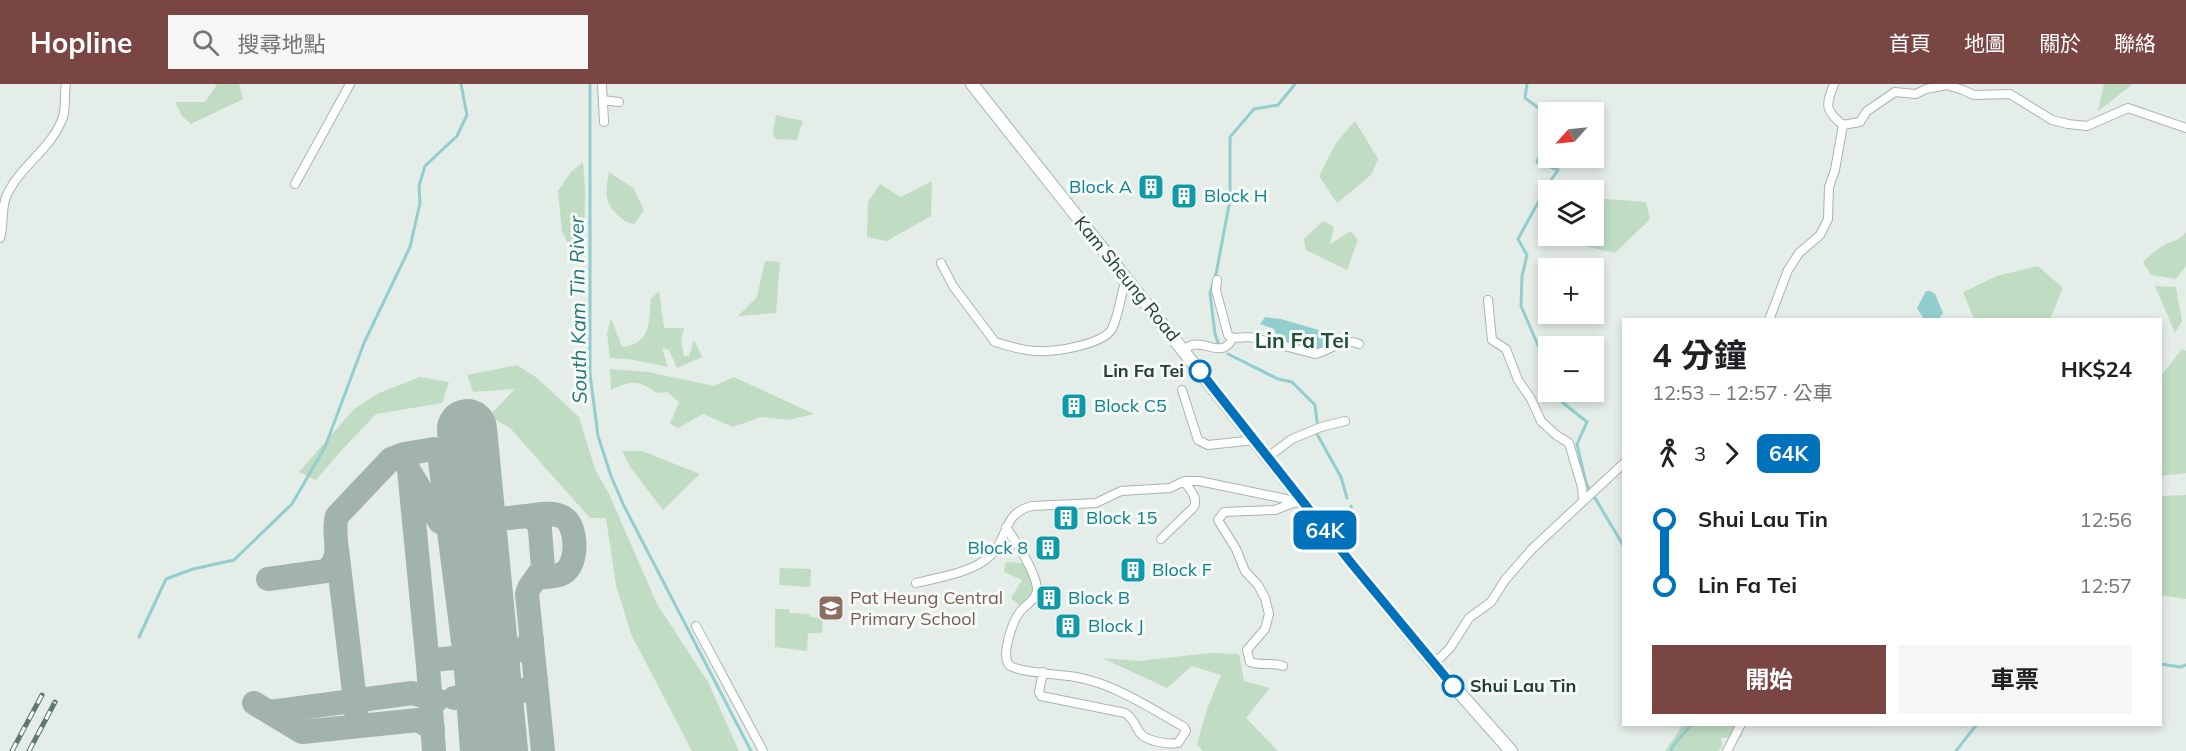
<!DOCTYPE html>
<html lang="zh-TW">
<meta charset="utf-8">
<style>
body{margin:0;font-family:Mulish,"Noto Sans TC",sans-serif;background:#f6f6f6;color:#202124;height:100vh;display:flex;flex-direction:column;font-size:22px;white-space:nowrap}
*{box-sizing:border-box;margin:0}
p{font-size:20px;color:#757577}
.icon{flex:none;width:33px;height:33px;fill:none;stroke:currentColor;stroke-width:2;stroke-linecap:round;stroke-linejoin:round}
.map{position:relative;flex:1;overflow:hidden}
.panel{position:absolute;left:1622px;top:234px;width:540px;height:408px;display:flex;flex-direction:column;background:#fff;border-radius:0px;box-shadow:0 3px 9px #0003}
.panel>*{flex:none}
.badge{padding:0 12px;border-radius:9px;font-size:21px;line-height:39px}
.needle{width:39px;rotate:243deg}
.controls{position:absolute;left:1538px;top:18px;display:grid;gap:12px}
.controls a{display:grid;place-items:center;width:66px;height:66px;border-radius:0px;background:#fff;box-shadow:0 3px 9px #0003;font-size:30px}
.map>.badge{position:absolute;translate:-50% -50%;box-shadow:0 0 0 3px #fff}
.legs{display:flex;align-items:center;gap:9px;height:66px;padding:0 30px;font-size:20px}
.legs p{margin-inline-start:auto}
.head{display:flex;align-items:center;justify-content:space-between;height:102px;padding:0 30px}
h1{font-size:33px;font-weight:700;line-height:45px}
.button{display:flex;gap:12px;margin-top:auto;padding:12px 30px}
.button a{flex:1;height:69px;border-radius:0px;background:#7a4643;color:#fff;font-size:24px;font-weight:700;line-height:69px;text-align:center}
.button a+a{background:#f6f6f6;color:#202124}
ul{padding:0 30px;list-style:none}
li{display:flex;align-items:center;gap:21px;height:66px;font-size:22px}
li i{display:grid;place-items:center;width:9px;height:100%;margin:0 8px;background:currentColor}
li i::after{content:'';width:15px;height:15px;margin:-8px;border:4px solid;border-radius:50%;background:#fff}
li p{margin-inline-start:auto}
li:first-child i{background:linear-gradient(#0000 50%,currentColor 0)}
li:last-child i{background:linear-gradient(currentColor 50%,#0000 0)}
header{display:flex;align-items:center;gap:36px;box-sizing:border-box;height:84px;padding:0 30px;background:#7a4643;color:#fff}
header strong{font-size:28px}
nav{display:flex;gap:33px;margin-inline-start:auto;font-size:21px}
.search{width:420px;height:54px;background:#f6f6f6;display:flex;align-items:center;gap:15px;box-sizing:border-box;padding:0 21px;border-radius:0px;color:#757577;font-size:22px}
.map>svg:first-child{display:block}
.green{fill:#c0dcc3}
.water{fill:#92cece}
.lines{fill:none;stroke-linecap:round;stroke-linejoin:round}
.stream{stroke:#92cece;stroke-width:3}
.taxiway{stroke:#a2b3ac;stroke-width:24}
.runway{stroke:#a2b3ac;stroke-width:60}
.street-casing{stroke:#a8b5ae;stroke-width:10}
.secondary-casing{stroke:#a4b8ae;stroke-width:14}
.street{stroke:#fff;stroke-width:8}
.secondary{stroke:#fff;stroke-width:12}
.rail-casing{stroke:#60796f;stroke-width:5}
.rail{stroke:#f6faf7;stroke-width:3;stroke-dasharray:9;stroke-linecap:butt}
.line-1-casing{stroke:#fff;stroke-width:14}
.line-1{stroke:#0072bc;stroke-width:9}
.stop-1-dot{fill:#fff;stroke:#0072bc;stroke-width:3}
.labels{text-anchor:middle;stroke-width:6;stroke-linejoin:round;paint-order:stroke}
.culture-label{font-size:18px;fill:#0d838f;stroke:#f6faf7;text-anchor:start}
.street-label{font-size:18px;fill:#253e34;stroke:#f6faf7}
.stop-label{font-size:18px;font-weight:bold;fill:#253e34;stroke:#f6faf7;text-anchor:end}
.education-label{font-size:18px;fill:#785e54;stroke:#f6faf7;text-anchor:start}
.water-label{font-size:20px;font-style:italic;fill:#237576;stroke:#f6faf7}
.quarter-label{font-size:21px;font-weight:bold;fill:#234f3d;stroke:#f6faf7}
</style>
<header>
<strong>Hopline</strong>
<div class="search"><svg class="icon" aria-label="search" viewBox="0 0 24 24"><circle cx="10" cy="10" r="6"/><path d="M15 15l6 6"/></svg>搜尋地點</div>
<nav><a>首頁</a><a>地圖</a><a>關於</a><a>聯絡</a></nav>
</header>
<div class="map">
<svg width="2186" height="667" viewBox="0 0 2186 667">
<rect width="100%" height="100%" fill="#e5ede8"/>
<path class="green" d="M212,0h27l4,15 -52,25 -9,-8 -7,-14h30l12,-17z
M2104,0h29l-35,27z
M776,31l27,6 -6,19 -22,-1 -2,-6z
M1355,37l23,38 -7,16 -34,28 -18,-27 17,-33z
M583,78l2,27 -1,67 -9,2 -13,-27 -4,-40 13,-19z
M609,88l24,16 11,22 -10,14c-8,-1 -11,-4 -17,-10 -14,-13 -11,-24 -8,-42z
M932,97l-1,35 -44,25 -20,-4 1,-35 12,-18 21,13z
M1593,114l53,4 4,17 -35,34 -55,-13 1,-4h32z
M1323,137l11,6 -4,17 21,-13 7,9 -11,30 -41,-20 -2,-11z
M2186,148v34l-10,13 -25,-4 -8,-13c7,-7 13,-12 21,-17 8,-4 17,-5 22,-13z
M765,177l15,1 -4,51 -38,3 19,-19z
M2038,182l25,22 -13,31h-76l-11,-27 34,-16z
M2155,202l21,1 6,34 -7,12z
M659,207l5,37h20l-3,13 3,15h5l5,-16 8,17 -25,11 -8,-18 -7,-2 6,19 -39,-8 -19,-1 -3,-25 4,-15 11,29c29,-3 27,-25 29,-48z
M2182,265l4,2v122l-26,3v-99z
M517,281l20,13 42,39 16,52 14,25 48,110 51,78 31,69h-47l-61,-117 -15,-49 -10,-67h-16l-80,-90 -21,-12 26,-27 -42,3 -6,-17z
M610,285l38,3 66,14 20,-9 80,37 -26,6 -27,-3 -28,10 -30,-13 -25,14 -8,-4 9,-22 -12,-10 -10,1c-19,-13 -24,-13 -46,-3z
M420,293l29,5 -7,21 -66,11 -36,38 -24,28 -17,-8 55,-63 25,-16z
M622,367h20l58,23 -37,36 -32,-42z
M2186,411v104l-26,-4v-99z
M1009,478l17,2 6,16v16l-13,9 -8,-7 11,-18 -18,-8 1,-9z
M780,484l31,1 -1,18 -31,-2z
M775,525h14v4l20,1 1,3 13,1 -1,15h-14l-1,18 -32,-4z
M1209,569l30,1 5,27 26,7 -24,30 32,33h-75l-6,-7 10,-35 14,-34 -29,-9 -25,22 -65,-30 38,3z
M1681,641h61v12l-21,1 1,9 -4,4h-53l15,-22z"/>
<path class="water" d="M1926,207h4l5,3 8,19 -4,6h-15l-7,-11z
M1265,233l16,2 48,14 -2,15 -10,3 -42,-10 1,-7 -2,-5 -14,-5z"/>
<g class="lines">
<path class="stream" d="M590,0v290l8,62 13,40 13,30 127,245
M1527,0l-2,14 23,17
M1548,50l-11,28 21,8 -11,16 -29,53 9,16 -5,21 -1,30 23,53 4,17
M1219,261l-4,-11 -5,-41 6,-19 14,-74v-63l24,-28 24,-4 17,-21
M1228,270l50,25 14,3 23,23 2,17
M1556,308l6,10 25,20 -10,22 9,39 37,62
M1317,350l24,43 6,21
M1351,422l4,26
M139,553l27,-58 27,-10 41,-9 58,-56 33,-57 39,-104 46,-96 10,-44 -1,-17 6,-20 32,-30 10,-21 -6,-31
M2160,580l21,3 5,-2
M1671,667l1,-4 20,-23
M1956,667l21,-27"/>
<path class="taxiway" d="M404,370l30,-5 5,4 26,204 7,94
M411,390l29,48 9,4 8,2h14l20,-8 35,-4 11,4 3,10 3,38 -14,20 -2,6 16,157
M526,432c11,-1 26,-5 37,1 14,8 15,42 4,53 -7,8 -21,6 -31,8
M454,460l29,48
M337,465l21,177
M268,495l58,-8c19,-16 5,-35 11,-55l54,-57 13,-5 5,16 19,195 6,86
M428,581l6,-5 83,-9 7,-2 8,-10
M454,614l69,-7 8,-4 5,-8
M254,619l48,29 116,-12 15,9
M270,628l142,-19 25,7"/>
<path class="runway" d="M467,345l31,322"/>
<g class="street-casing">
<path id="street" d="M602,0l2,38
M1834,0c-8,21 -10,26 9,41
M603,16l16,2
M1843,41l17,-3 7,-11 28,-19 21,2 10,-5 21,-4 16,5 11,5 36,-1 42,26 16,4 19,2 41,-18 58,20
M295,100l55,-100
M0,154c4,-13 1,-28 6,-41 13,-31 46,-48 57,-80 3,-10 1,-23 3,-33
M941,179l12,23 42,56c14,4 28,9 42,9 18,1 65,-6 75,-22 7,-15 9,-35 14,-50
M1217,196l-1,10 12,45 5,3
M1488,216l4,40 14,9 12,31 13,19 10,22 15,14 13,8 13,44 1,12
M1769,236l19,-50 11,-17 21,-18 8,-16 1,-32 6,-17 8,-45
M1233,254l17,-1 65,17c15,-3 29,-18 44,-10
M1183,266c1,-1 8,-5 9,-5 16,-4 30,14 41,-7
M1182,306l16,50 10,5 47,-5
M1268,373l24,-18 29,-12 24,-6
M1006,443c10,15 29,43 31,61 1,12 -12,16 -18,25 -7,10 -18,42 -10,52 7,7 55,10 67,12 39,7 74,31 108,50l2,4 -8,12c-10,2 -32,-2 -38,-10 -6,-9 -5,-13 -15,-20l-84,-17 -2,-4 4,-20
M1161,455l33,-32c4,-10 -4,-17 -10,-26
M916,499c24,-6 57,-10 75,-28 18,-17 11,-42 41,-49l64,-3 25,-12 49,-3 14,-7h15l87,18 7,4 10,-1
M696,542l67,125
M1434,580l16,-16 19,-30 22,-16 14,-22 27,-31 91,-85
M1283,582c-11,-4 -22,0 -33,-4l-3,-12 18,-21 4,-15 -4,-16 -7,-13 -13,-14 -9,-22 -18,-29 6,-8 51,-2 18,-7
M1727,667l14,-27"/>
</g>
<g class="secondary-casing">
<path id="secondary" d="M972,0l380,480 82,100 77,87"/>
</g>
<use href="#street" class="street"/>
<use href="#secondary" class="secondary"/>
<g class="rail-casing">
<path id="rail" d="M12,667l30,-56
M29,667l26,-49"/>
</g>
<use href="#rail" class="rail"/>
</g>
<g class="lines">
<g class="line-1-casing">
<path id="line-1" d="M1200,287l152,193 101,122"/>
</g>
<use href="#line-1" class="line-1"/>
</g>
<defs>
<g id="building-square" transform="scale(1.35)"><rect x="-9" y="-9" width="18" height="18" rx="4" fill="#0f9aa8" stroke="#f6faf7"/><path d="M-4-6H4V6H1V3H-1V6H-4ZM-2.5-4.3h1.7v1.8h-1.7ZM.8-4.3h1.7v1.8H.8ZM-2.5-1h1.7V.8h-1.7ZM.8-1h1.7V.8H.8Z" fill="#fff"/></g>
<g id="school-square" transform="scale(1.35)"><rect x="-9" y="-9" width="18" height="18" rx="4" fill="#8d6e63" stroke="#f6faf7"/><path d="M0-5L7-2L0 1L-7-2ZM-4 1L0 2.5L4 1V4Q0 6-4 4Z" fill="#fff"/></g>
</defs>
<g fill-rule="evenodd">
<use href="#building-square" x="1151" y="103"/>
<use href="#building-square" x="1184" y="112"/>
<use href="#building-square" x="1074" y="322"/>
<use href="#building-square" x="1066" y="434"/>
<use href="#building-square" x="1048" y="464"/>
<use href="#building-square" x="1133" y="486"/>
<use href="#building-square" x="1049" y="514"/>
<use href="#school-square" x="831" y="524"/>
<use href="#building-square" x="1068" y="542"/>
</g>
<g class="stop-1-dot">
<circle cx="1200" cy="287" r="10"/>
<circle cx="1453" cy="602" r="10"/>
</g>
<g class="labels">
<g class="culture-label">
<text x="1132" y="109" text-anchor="end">Block A</text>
<text x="1204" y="118">Block H</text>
<text x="1094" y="328">Block C5</text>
<text x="1086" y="440">Block 15</text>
<text x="1028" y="470" text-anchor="end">Block 8</text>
<text x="1152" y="492">Block F</text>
<text x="1068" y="520">Block B</text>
<text x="1088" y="548">Block J</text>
</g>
<g class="street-label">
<text transform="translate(1127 195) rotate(51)" y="6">Kam Sheung Road</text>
</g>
<g class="stop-label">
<text x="1184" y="293">Lin Fa Tei</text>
<text x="1470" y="608" text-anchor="start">Shui Lau Tin</text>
</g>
<g class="education-label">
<text x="850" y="520">Pat Heung Central<tspan x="850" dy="21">Primary School</tspan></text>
</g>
<g class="water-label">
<text transform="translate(578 226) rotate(-91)" y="7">South Kam Tin River</text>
</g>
<g class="quarter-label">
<text x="1302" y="264">Lin Fa Tei</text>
</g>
</g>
</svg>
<div class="controls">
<a><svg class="needle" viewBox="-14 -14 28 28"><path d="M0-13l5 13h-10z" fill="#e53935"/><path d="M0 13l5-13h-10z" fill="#757577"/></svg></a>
<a><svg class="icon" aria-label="layers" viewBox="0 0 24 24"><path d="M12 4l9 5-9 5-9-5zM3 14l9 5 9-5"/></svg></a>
<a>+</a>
<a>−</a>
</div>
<b class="badge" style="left:1325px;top:446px;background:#0072bc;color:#fff">64K</b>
<section class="panel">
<div class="head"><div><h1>4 分鐘</h1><p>12:53 – 12:57 · 公車</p></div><b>HK$24</b></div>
<div class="legs"><svg class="icon" aria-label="walk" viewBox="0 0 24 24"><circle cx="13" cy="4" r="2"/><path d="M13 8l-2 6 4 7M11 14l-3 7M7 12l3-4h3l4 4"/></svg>3<svg class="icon" aria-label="forward" viewBox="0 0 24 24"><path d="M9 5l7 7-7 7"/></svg><b class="badge" style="background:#0072bc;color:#fff">64K</b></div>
<ul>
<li><i style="color:#0072bc"></i><b>Shui Lau Tin</b><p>12:56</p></li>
<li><i style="color:#0072bc"></i><b>Lin Fa Tei</b><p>12:57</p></li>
</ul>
<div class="button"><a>開始</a><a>車票</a></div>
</section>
</div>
